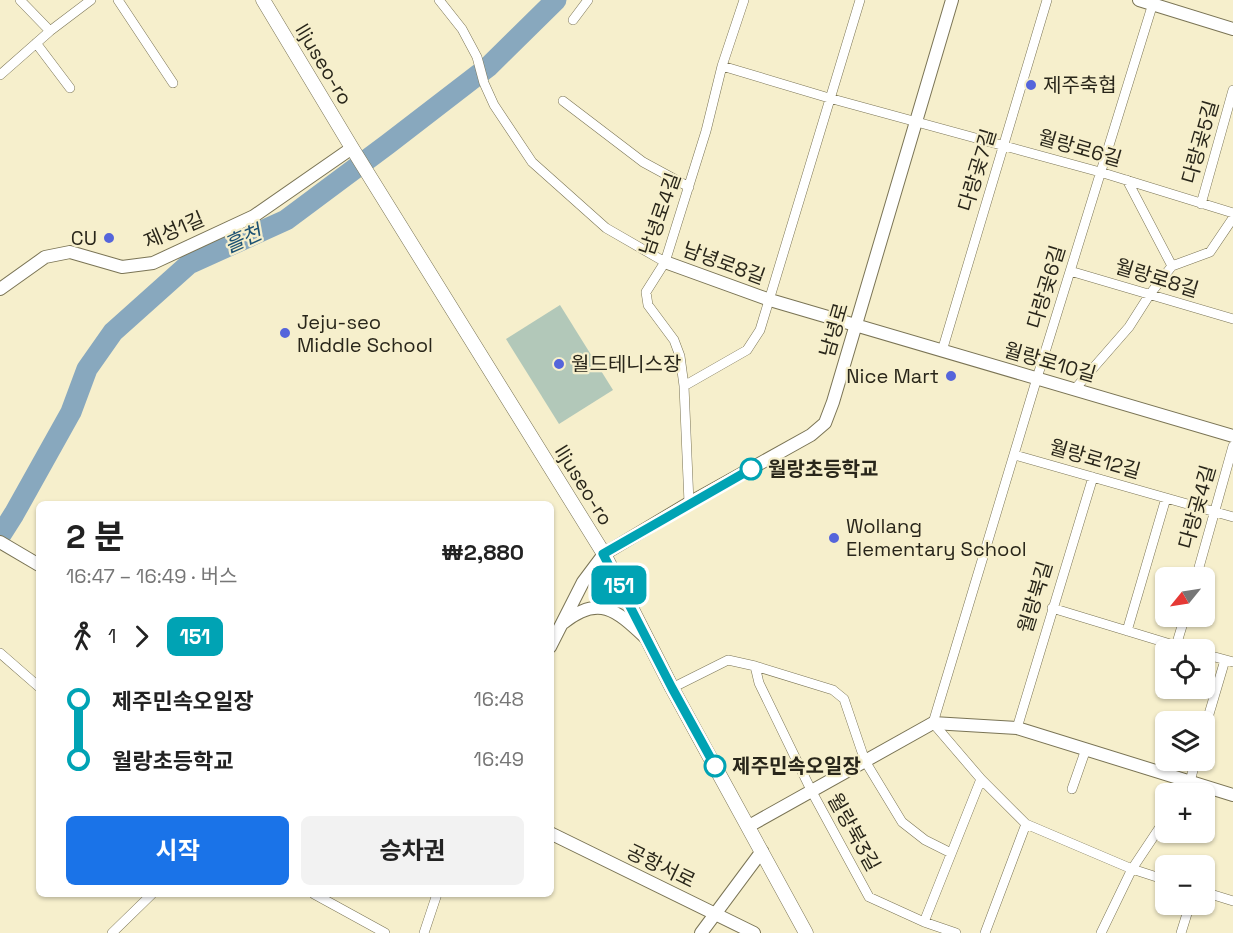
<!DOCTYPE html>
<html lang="ko">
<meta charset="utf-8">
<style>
body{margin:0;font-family:"Space Grotesk","Noto Sans KR",sans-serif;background:#f2f2f2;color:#222;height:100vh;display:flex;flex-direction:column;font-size:22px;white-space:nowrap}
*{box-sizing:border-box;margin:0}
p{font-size:20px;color:#767676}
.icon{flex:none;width:33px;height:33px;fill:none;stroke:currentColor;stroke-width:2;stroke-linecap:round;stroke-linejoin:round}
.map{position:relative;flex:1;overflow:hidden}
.sheet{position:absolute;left:36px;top:501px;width:518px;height:396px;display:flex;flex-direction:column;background:#fff;border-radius:9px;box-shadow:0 2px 4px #0004}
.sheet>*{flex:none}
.badge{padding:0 12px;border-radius:9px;font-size:21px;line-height:39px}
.needle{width:39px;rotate:240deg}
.tools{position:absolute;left:1155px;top:567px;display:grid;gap:12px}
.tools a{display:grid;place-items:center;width:60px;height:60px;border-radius:9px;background:#fff;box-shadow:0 2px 4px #0004;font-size:30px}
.map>.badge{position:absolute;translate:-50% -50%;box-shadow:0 0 0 3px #fff}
.legs{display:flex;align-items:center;gap:9px;height:66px;padding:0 30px;font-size:20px}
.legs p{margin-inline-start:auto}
.head{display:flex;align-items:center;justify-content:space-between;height:102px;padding:0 30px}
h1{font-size:33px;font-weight:700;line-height:45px}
.action{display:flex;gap:12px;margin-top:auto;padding:12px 30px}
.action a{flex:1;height:69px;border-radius:9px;background:#1a73e8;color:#fff;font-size:24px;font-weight:700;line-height:69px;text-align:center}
.action a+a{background:#f2f2f2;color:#222}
ul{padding:0 30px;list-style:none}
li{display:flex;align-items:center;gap:21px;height:60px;font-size:22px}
li i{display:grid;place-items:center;width:9px;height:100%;margin:0 8px;background:currentColor}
li i::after{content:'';width:15px;height:15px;margin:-8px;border:4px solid;border-radius:50%;background:#fff}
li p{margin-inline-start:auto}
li:first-child i{background:linear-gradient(#0000 50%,currentColor 0)}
li:last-child i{background:linear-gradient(currentColor 50%,#0000 0)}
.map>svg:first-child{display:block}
.green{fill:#b2c8b9}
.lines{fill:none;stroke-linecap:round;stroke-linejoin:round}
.river{stroke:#88a8be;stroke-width:21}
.minor-casing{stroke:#7a7455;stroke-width:10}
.tertiary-casing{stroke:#7a7455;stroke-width:14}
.secondary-casing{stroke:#7a7455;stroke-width:15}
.minor{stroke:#fff;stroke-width:9}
.tertiary{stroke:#fff;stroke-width:12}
.secondary{stroke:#fff;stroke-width:14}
.line-1-casing{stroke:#fff;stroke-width:14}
.line-1{stroke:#00a3b4;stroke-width:9}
.poi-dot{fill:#5565db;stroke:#f6efcc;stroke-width:2}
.stop-1-dot{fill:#fff;stroke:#00a3b4;stroke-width:3}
.labels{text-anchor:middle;stroke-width:4.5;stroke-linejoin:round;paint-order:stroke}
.street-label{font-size:20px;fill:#29261a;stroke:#f6efcc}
.poi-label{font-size:20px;fill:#29261a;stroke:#f6efcc;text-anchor:start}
.stop-label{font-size:20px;font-weight:bold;fill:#29261a;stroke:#f6efcc;text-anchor:start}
.water-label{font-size:21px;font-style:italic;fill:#1d5273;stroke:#f6efcc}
</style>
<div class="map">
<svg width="1233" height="933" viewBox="0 0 1233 933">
<rect width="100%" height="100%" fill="#f6efcc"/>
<path class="green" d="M560,305l53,85 -54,34 -53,-85z"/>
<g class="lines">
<path class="river" d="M0,536l14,-22 57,-102 16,-43 26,-37 76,-68 97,-44 102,-76 100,-77 68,-67"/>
<g class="minor-casing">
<path id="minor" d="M20,0l30,31
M118,0l55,83
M439,0l23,29 15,28 7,26 10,22 38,57 74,66 59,34
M1154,0l-117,378 -104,345 48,56 45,45 106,45 34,11
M573,20l15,-20
M36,43l34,45
M722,66l107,32 271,74 133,41
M0,75l50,-44 41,-31
M563,101l80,61 46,25
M1127,180l45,86 38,-14 23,-34
M1201,204l32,-114
M1070,271l163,48
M942,351l105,-351
M684,386l63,-36 13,-20 100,-330
M1074,390l55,-63 21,-33 22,-28
M1015,455l218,62
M689,503l-5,-117 -4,-30 -6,-16 -26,-35 -2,-13 19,-30 41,-131 16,-65 22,-66
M1196,578l37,-132
M1052,608l138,42
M1127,631l39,-133
M1176,646l9,-30
M0,653l39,34
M1204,654l29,8
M755,666l4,17 53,109 57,105 55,25 32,11
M672,688l56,-28 27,6 78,24 11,9 21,62 37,61 23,18 26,13
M1017,728l76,-251
M1204,731l21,-71
M1072,789l14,-40
M1182,794l8,-13 6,-21
M1204,892l29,9
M314,894l71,39
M924,922l57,-143
M112,933l40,-39
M424,933l13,-39
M985,933l41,-109
M1101,933l31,-64 34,-51
M1181,933l9,-29"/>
</g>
<g class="tertiary-casing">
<path id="tertiary" d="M1139,0l94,29
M665,262l105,38 463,136
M0,289l45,-32 25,-5 52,15 31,-4 101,-47 98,-68
M0,542l39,23
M563,623c36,-29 53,-13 82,14
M550,647l33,-65 21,-28 85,-51 122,-68 14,-12 8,-21 119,-402
M749,826l184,-103 84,5 216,67
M550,833l204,100
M701,933l61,-82"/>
</g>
<g class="secondary-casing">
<path id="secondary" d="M263,0l89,148 252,406 68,134 134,245"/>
</g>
<use href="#minor" class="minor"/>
<use href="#tertiary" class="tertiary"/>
<use href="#secondary" class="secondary"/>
</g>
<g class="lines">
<g class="line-1-casing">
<path id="line-1" d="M715,766l-43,-78 -69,-134 148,-85"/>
</g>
<use href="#line-1" class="line-1"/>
</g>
<g class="poi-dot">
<circle cx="1031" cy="85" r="6"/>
<circle cx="109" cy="238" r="6"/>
<circle cx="285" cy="333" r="6"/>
<circle cx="559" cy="364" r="6"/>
<circle cx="951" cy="376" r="6"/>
<circle cx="834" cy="538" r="6"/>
</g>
<g class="stop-1-dot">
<circle cx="751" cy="469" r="10"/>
<circle cx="715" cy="766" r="10"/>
</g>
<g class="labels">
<g class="street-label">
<text transform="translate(324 64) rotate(59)" y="7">Iljuseo-ro</text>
<text transform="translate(1200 142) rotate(-74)" y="7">다랑곶5길</text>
<text transform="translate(1080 148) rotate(16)" y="7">월랑로6길</text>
<text transform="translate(977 170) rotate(-73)" y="7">다랑곶7길</text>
<text transform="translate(660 214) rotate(-71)" y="7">남녕로4길</text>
<text transform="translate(174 230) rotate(-23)" y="7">제성1길</text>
<text transform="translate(724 263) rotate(20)" y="7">남녕로8길</text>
<text transform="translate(1157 278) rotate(17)" y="7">월랑로8길</text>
<text transform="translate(1046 287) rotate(-73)" y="7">다랑곶6길</text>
<text transform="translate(834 330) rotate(-74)" y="7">남녕로</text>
<text transform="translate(1050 362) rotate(16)" y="7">월랑로10길</text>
<text transform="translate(1095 459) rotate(16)" y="7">월랑로12길</text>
<text transform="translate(584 485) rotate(58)" y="7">Iljuseo-ro</text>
<text transform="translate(1197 507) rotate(-74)" y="7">다랑곶4길</text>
<text transform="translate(1035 597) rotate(-73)" y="7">월랑북길</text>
<text transform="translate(854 832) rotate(61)" y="7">월랑북3길</text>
<text transform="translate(661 866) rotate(26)" y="7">공항서로</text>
</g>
<g class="poi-label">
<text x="1043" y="92">제주축협</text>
<text x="97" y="245" text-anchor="end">CU</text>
<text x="297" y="329">Jeju-seo<tspan x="297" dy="23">Middle School</tspan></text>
<text x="571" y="371">월드테니스장</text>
<text x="939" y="383" text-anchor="end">Nice Mart</text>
<text x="846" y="533">Wollang<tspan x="846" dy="23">Elementary School</tspan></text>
</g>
<g class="stop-label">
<text x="768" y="476">월랑초등학교</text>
<text x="732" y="773">제주민속오일장</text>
</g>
<g class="water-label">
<text transform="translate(243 239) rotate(-24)" y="7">흘천</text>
</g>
</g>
</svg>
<div class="tools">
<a><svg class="needle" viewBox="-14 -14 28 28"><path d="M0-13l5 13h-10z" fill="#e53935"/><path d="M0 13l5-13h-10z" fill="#767676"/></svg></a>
<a><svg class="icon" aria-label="locate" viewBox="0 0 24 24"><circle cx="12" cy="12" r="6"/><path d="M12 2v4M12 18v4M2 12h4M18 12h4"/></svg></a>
<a><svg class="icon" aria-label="layers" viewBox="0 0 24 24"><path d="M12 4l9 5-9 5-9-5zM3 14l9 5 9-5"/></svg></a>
<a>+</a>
<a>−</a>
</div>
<b class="badge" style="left:619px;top:585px;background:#00a3b4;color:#fff">151</b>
<section class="sheet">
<div class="head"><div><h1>2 분</h1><p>16:47 – 16:49 · 버스</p></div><b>₩2,880</b></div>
<div class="legs"><svg class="icon" aria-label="walk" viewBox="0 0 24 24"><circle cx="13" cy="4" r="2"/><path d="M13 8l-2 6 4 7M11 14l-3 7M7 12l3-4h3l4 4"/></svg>1<svg class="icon" aria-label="forward" viewBox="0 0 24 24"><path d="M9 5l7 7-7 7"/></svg><b class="badge" style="background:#00a3b4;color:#fff">151</b></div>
<ul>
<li><i style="color:#00a3b4"></i><b>제주민속오일장</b><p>16:48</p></li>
<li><i style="color:#00a3b4"></i><b>월랑초등학교</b><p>16:49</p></li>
</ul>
<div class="action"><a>시작</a><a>승차권</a></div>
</section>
</div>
